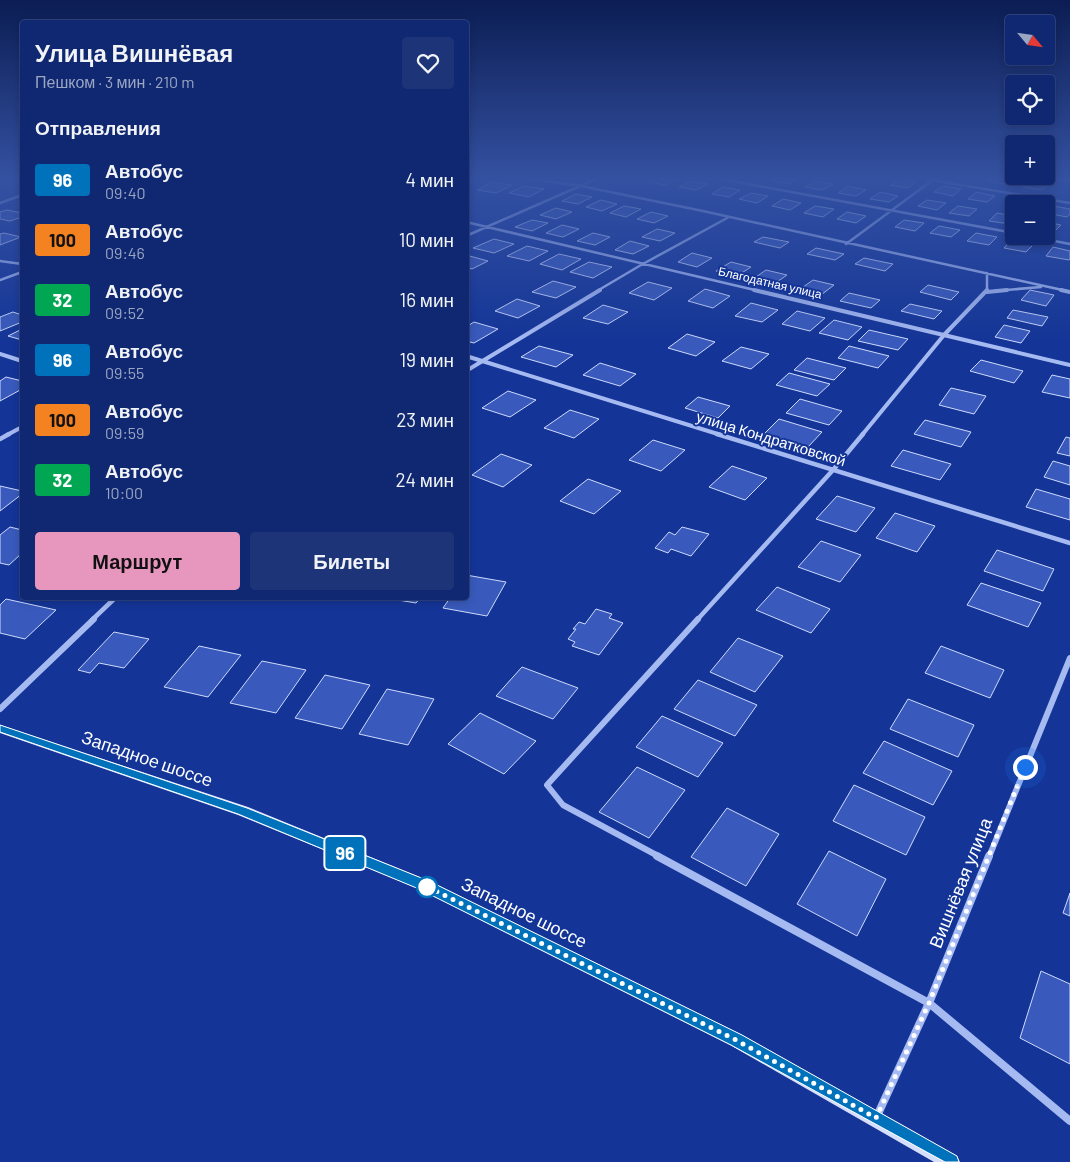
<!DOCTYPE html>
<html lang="ru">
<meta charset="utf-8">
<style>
body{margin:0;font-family:Barlow,sans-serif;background:#1d3479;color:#f1f3f6;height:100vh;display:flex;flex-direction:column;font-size:19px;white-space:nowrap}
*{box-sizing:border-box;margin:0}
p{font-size:16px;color:#9ba6c3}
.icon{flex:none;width:28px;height:28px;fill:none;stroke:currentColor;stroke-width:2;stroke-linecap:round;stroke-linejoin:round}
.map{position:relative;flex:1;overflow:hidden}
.side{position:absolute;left:20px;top:20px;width:449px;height:580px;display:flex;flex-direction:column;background:#0f2871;border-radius:5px;box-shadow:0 2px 8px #0003,0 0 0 1px #2f4484}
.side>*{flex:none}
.badge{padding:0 10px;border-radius:4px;font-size:18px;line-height:32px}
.needle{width:32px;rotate:119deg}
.controls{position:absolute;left:1005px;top:15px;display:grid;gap:10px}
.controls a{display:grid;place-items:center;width:50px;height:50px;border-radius:5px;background:#0f2871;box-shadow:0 2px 8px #0003,0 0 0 1px #2f4484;font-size:25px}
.you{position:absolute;width:25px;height:25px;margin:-12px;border:4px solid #fff;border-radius:50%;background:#1a73e8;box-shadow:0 0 0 8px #1a73e833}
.map>.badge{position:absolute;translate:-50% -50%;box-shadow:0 0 0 2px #fff}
h2{padding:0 15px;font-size:19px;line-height:45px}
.round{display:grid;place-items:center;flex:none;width:52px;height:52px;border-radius:5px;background:#1d3479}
.headline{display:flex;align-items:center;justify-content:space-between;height:85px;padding:0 15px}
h1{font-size:24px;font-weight:700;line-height:38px}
.primary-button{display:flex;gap:10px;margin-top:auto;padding:10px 15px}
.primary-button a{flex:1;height:58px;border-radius:5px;background:#e797bd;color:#111;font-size:20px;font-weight:700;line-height:58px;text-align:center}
.primary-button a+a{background:#1d3479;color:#f1f3f6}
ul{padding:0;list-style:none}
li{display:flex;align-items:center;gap:15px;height:60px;padding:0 15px}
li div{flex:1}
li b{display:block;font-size:19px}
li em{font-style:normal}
li .badge{min-width:55px;font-weight:700;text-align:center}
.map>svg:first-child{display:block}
.building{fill:#395abc;stroke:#cedafd}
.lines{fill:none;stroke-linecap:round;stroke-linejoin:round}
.minor-far4{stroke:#a6baf2;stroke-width:2.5}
.minor-far3{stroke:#a6baf2;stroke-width:4}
.minor-far2{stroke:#a6baf2;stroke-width:4.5}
.minor-far1{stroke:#a6baf2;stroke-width:6}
.minor{stroke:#a6baf2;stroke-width:8}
.secondary{fill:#d5defc;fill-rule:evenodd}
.line{fill:#0072bc;stroke:#fff}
.walk{stroke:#fff;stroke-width:5;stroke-dasharray:0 9}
.stop-dot{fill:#fff;stroke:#0072bc;stroke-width:2.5}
.labels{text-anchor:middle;stroke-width:4;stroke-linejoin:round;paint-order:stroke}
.far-street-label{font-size:12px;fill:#fff;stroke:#143597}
.street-label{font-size:15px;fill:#fff;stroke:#143597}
.near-street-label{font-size:18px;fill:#fff;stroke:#143597}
</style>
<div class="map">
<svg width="1070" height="1162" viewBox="0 0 1070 1162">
<rect width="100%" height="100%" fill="#143597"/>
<path class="building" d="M654,179h23l-12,6 -16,-3z
M775,179h22l-8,5 -17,-3z
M898,179h3l15,3 -8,6 -18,-3z
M989,179h22l-6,5 -19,-3z
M691,181l17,3 -12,6 -17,-3z
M815,181l18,3 -11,6 -17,-3z
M1030,181l19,3 -7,6 -19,-3z
M492,182l20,3 -16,8 -19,-3z
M524,186l20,3 -15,8 -20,-4z
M848,186l18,4 -10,6 -18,-3z
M943,186l18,3 -8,7 -19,-4z
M723,187l17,3 -11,7 -17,-3z
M880,192l18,4 -9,6 -19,-3z
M976,192l19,4 -8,6 -19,-3z
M751,193l17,3 -11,7 -18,-4z
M576,194l16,3 -14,7 -16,-3z
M1011,198l20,4 -2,2h-15v3l-10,-2z
M783,199l18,4 -11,7 -18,-4z
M601,200l16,4 -15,7 -16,-4z
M927,200l19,3 -9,7 -19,-4z
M624,206l17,3 -15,8 -16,-4z
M815,206l19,3 -11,8 -19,-4z
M958,206l19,3 -8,7 -20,-3z
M1053,206l17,3v5l-3,3 -21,-4z
M556,208l16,4 -16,7 -16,-4z
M7,210l15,3v4l-12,4 -10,-2v-7z
M651,212l17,4 -14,7 -17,-4z
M847,212l19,4 -10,7 -19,-4z
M997,213l17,3v5l-4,3 -21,-3z
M532,220l16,3 -16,8 -17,-4z
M904,220l20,3 -9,8 -20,-4z
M1046,222l15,3 -7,7 -8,-1z
M562,225l17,4 -16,8 -17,-4z
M939,226l21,4 -9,7 -21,-4z
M657,229l18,4 -15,8 -18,-4z
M4,233l17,4 -21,8v-11z
M593,233l17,4 -15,8 -18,-4z
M976,233l21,4 -8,8 -22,-4z
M763,237l26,5 -9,6 -26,-6z
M494,239l20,5 -20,9 -21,-5z
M1012,239l22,5 -8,8 -22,-4z
M630,241l19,5 -16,8 -18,-4z
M527,246l21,5 -19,10 -22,-5z
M1053,247l17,4v8l-1,1 -23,-4z
M816,248l28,6 -9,6 -28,-6z
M692,253l20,5 -15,9 -19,-5z
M559,254l22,5 -19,11 -22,-6z
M466,255l22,6 -16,8 -6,-2z
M864,258l29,6 -8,7 -30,-7z
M589,262l23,5 -19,11 -23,-6z
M731,262l20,5 -14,9 -21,-5z
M766,270l21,5 -13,9 -21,-5z
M813,280l21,5 -13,10 -22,-5z
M553,281l23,6 -20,11 -24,-6z
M648,282l24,6 -18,12 -25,-7z
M928,285l31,7 -8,8 -31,-8z
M705,289l25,7 -17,12 -25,-7z
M1030,290l24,5 -8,11 -25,-6z
M849,293l31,7 -9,8 -31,-7z
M517,299l23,7 -22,12 -23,-7z
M751,303l27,7 -16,12 -27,-6z
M910,304l32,7 -8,8 -33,-8z
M603,305l25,7 -20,12 -25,-6z
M1013,310l35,7 -6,9 -35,-8z
M797,311l28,7 -15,13 -28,-7z
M13,312l9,3v7l-22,9v-14z
M834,320l28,7 -14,13 -29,-7z
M474,322l24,7 -24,14 -8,-2v-14z
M1004,325l26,6 -9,12 -26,-6z
M22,329v11l-14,-4z
M869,330l39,9 -10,11 -40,-9z
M687,334l28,8 -19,14 -28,-8z
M539,346l34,9 -17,12 -35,-10z
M849,346l40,10 -11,12 -40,-10z
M741,347l28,7 -18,15 -29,-8z
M807,358l39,10 -12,12 -40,-10z
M981,360l42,11 -9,12 -44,-12z
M600,363l36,11 -16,12 -37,-11z
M789,373l41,11 -13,12 -41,-11z
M1052,375l18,4v19l-28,-6z
M6,377l16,4v8l-22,12v-20z
M951,388l35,8 -12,18 -35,-9z
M508,391l28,9 -26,17 -28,-9z
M698,397l32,9 -12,12 -33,-10z
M800,399l42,12 -13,14 -43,-12z
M570,410l29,9 -25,19 -30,-10z
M779,419l43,13 -14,15 -44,-13z
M925,420l46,12 -10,15 -47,-13z
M1066,437l4,1v18l-13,-3z
M653,440l32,10 -24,21 -32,-11z
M903,450l48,14 -11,16 -49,-14z
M501,454l31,11 -29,22 -31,-12z
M1053,461l17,5v19l-26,-8z
M732,466l35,12 -22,22 -36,-13z
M588,479l33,12 -27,23 -34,-13z
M0,486l22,5v3l-22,17z
M1036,489l34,10v21l-44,-13z
M837,496l38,12 -19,24 -40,-13z
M895,513l40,13 -18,26 -41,-14z
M10,527l12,3v23l-13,12 -9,-2v-28z
M682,527l27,7 -18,22 -20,-7 -3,4 -13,-5 14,-16 6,3z
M821,541l40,14 -21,27 -42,-15z
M997,550l57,19 -11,22 -59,-20z
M466,575l40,7 -19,34 -44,-8 7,-10h16z
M981,583l60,20 -13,24 -61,-22z
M777,587l53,22 -19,24 -55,-23z
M386,598h34l-4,5z
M6,599l50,11 -31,29 -25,-6v-28z
M596,609l16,5 -3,4 14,5 -24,32 -27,-9 3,-4 -7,-3 8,-10h-3l6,-7 6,2z
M114,632l35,7 -25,29 -25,-5 -9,10 -12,-3z
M738,638l45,18 -28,36 -45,-20z
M199,646l42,9 -33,42 -44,-10z
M941,646l63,24 -14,28 -65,-25z
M262,661l44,9 -30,43 -46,-10z
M522,667l56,21 -25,31 -57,-23z
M325,675l45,10 -28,44 -47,-11z
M698,680l59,25 -22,31 -61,-27z
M387,689l47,10 -26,46 -49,-11z
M908,699l66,26 -16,32 -68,-28z
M480,713l56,28 -32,33 -56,-30z
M662,716l61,27 -25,34 -62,-30z
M884,741l68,30 -19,34 -70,-32z
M637,767l48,23 -36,48 -50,-26z
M854,785l71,32 -19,38 -73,-34z
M727,808l52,26 -33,52 -55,-29z
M829,851l57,28 -29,57 -60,-32z
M1070,893v23l-7,-3z
M1041,971l29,13v80l-50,-26z"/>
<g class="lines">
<path class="minor-far4" d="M531,179l50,7 122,25 364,80
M721,179l293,54
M925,179l145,24
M1057,179l13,2
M0,203l22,-8
M466,222l293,69
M466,236l130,-57
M1029,236l41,8
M846,244l88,-65
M0,261l22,3
M987,273v18
M0,280l22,-8
M597,291l44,-26 88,-48
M994,291l47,-4"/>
<path class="minor-far3" d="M754,290l316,75
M1061,290l9,2
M987,292l20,-2
M0,354l22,7
M466,356l255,79
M466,371l134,-81
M7,435l15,-8
M862,435l82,-100 43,-45"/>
<path class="minor-far2" d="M717,434l353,109
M0,439l9,-5
M92,620l23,-22
M697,620l136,-150 30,-36"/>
<path class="minor-far1" d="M0,709l94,-90
M660,857l-97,-52 -16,-20 151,-166
M989,857l81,-199"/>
<path class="minor" d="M657,856l272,147 141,118
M877,1116l52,-113 60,-147"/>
<path class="secondary" d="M0,725l248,82 181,74 313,154 215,121 3,6h-26l-204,-117 -311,-156 -181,-74 -238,-82z"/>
</g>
<linearGradient id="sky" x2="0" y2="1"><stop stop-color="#0b1d53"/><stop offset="0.52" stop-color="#3451a1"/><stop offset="1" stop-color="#3451a1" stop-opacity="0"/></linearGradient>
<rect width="1070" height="342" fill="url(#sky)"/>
<path class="line" d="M0,725l247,83 182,73 313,154 215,121 2,6h-14l-214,-117 -312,-156 -181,-75 -238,-82z"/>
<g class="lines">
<path class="walk" d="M427,887l-3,-2 312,155 140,78 53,-115 96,-236"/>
</g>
<circle class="stop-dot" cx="427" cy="887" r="10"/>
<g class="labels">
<g class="far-street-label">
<text transform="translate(770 283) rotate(13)" y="4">Благодатная улица</text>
</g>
<g class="street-label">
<text transform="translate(771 439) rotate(17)" y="5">улица Кондратковской</text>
</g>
<g class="near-street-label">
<text transform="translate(147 759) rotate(19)" y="6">Западное шоссе</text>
<text transform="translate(961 883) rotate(-68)" y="6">Вишнёвая улица</text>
<text transform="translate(524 913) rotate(26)" y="6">Западное шоссе</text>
</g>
</g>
</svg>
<div class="controls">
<a><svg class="needle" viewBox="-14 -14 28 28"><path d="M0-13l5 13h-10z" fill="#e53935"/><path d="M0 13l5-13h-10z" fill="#9ba6c3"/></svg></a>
<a><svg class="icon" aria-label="locate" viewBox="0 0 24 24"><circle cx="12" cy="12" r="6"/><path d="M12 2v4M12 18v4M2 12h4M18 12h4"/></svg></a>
<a>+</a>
<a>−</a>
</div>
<div class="you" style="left:1025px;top:767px"></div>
<b class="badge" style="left:345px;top:853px;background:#0072bc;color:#fff">96</b>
<section class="side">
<div class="headline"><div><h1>Улица Вишнёвая</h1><p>Пешком · 3 мин · 210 m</p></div><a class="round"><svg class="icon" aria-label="heart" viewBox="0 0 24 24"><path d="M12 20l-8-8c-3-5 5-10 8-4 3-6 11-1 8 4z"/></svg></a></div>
<h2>Отправления</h2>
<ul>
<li><span class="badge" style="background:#0072bc;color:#fff">96</span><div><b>Автобус</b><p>09:40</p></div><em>4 мин</em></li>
<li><span class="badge" style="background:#f58220;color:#111">100</span><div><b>Автобус</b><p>09:46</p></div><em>10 мин</em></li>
<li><span class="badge" style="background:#00a651;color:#fff">32</span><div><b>Автобус</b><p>09:52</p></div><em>16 мин</em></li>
<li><span class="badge" style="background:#0072bc;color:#fff">96</span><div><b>Автобус</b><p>09:55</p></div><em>19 мин</em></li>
<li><span class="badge" style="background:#f58220;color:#111">100</span><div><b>Автобус</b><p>09:59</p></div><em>23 мин</em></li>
<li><span class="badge" style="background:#00a651;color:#fff">32</span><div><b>Автобус</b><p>10:00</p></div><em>24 мин</em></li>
</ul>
<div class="primary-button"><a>Маршрут</a><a>Билеты</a></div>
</section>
</div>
